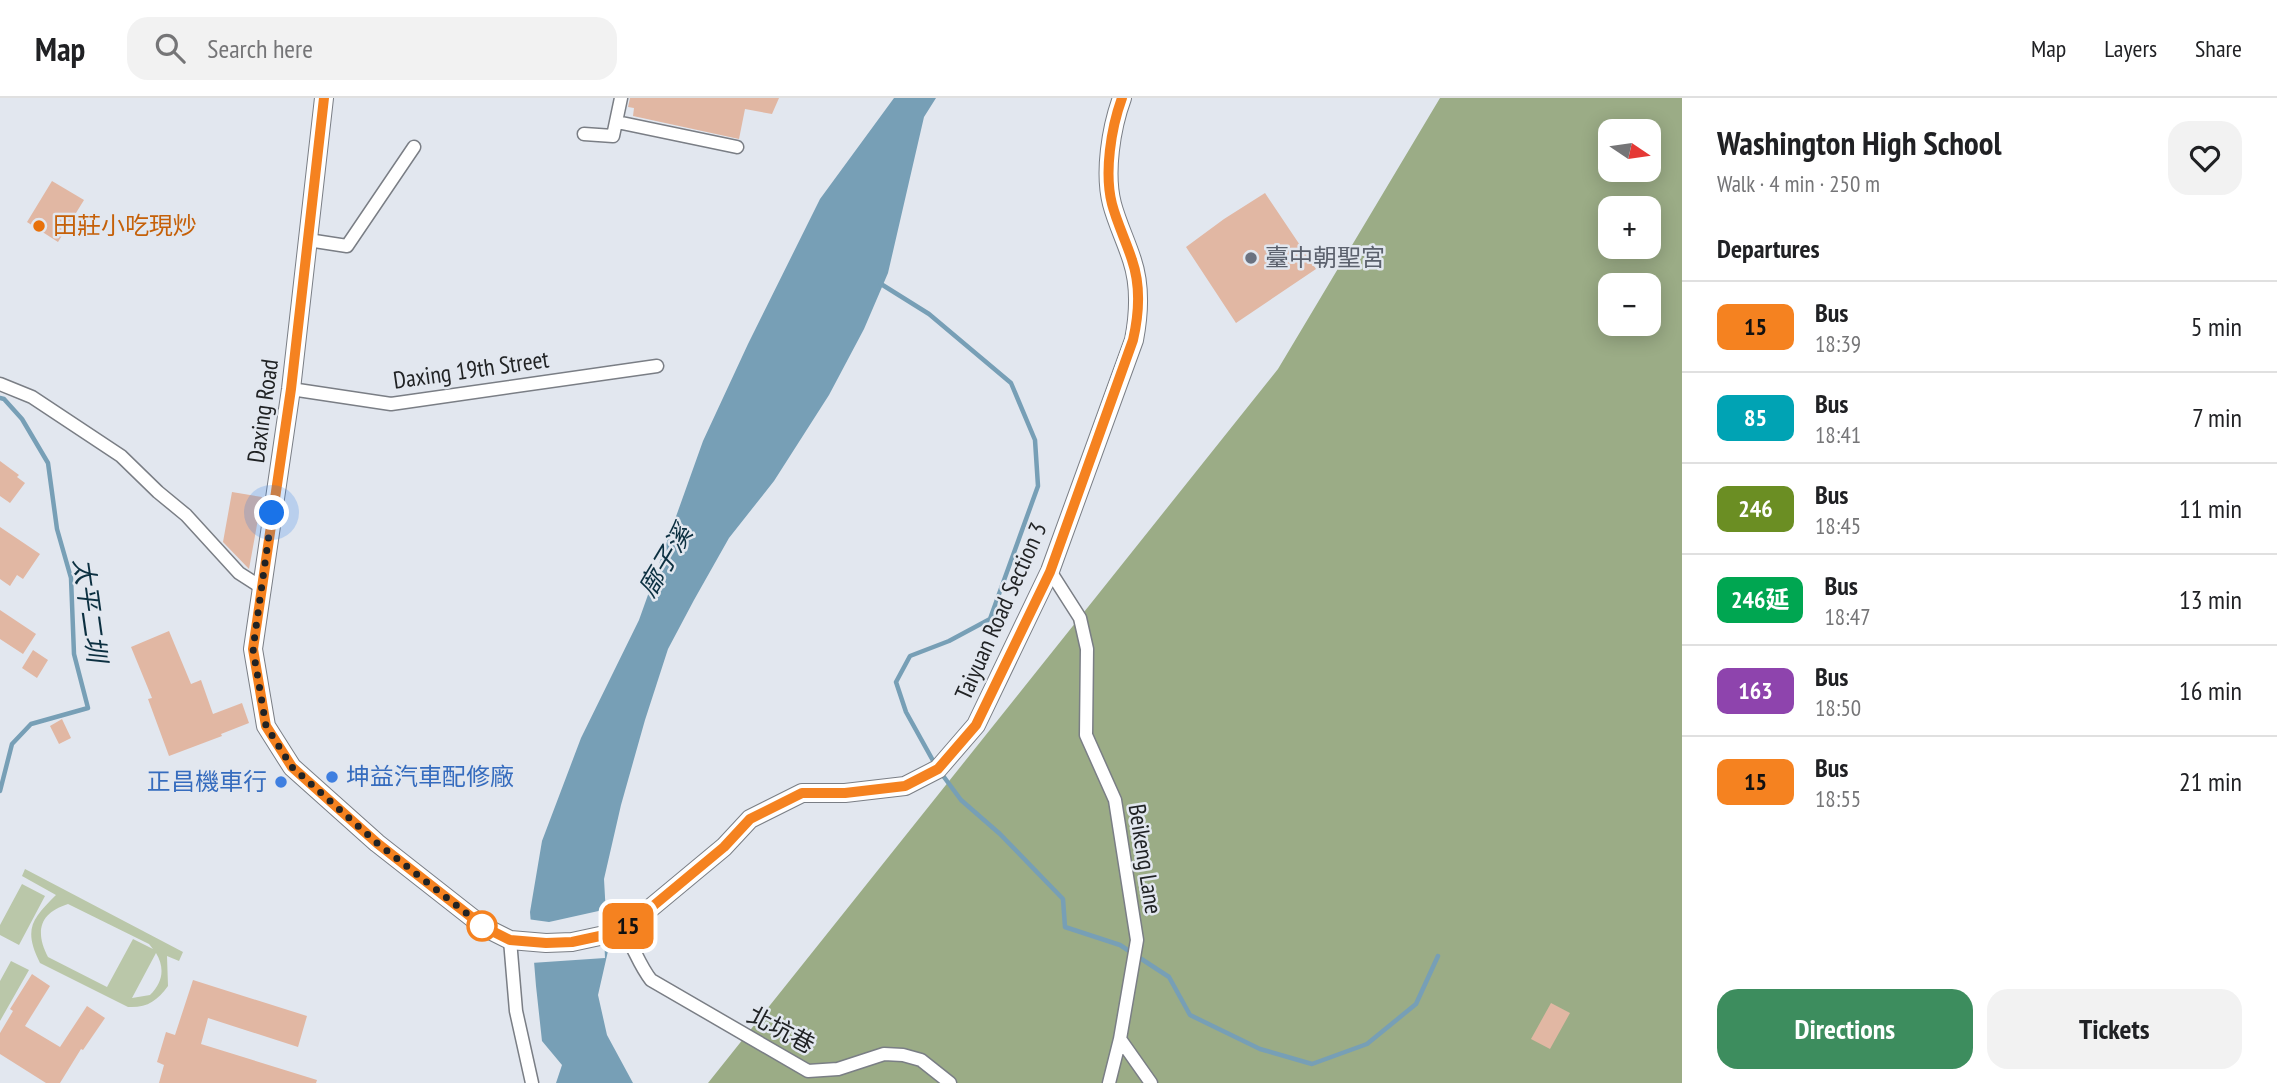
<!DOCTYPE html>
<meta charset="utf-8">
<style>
body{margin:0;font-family:"PT Sans Narrow","Noto Sans TC",sans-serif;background:#f2f2f2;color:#202124;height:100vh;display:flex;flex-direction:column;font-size:26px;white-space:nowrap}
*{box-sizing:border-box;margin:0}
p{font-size:23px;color:#757577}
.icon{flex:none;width:38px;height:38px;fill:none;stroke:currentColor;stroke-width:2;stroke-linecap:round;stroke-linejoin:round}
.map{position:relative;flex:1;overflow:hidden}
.sheet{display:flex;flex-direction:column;background:#fff;width:595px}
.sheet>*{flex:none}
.badge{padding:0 14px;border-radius:10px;font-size:24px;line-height:46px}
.needle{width:46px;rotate:103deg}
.buttons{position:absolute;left:1598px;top:21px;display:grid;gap:14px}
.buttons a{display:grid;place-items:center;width:63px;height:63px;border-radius:14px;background:#fff;box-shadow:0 4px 18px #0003;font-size:35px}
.you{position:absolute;width:35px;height:35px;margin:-18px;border:5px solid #fff;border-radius:50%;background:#1a73e8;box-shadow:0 0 0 10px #1a73e833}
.map>.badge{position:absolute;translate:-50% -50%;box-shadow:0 0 0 4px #fff}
h2{padding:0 35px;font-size:26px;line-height:63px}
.round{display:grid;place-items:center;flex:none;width:74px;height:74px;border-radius:21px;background:#f2f2f2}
.summary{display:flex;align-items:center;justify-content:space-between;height:119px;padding:0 35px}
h1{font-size:33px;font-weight:600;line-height:52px}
.primary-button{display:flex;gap:14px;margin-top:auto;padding:14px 35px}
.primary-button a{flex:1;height:80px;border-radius:21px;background:#3d8d5e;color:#fff;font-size:28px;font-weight:600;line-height:80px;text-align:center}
.primary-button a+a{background:#f2f2f2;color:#202124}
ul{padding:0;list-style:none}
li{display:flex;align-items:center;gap:21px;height:91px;padding:0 35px;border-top:2px solid #e0e0e0}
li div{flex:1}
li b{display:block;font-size:26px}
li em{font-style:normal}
li .badge{min-width:77px;font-weight:700;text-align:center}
header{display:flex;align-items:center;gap:42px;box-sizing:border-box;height:98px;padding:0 35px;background:#fff;border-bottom:2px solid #e0e0e0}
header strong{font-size:33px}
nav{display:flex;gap:38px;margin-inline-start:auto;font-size:24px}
.search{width:490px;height:63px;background:#f2f2f2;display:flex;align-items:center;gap:18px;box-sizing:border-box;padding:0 24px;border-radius:21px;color:#757577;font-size:26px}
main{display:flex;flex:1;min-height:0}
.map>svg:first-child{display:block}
.green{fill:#bac7a9;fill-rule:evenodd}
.forest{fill:#9bac86;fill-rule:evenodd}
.water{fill:#779fb6}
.pier{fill:#e2e7ef}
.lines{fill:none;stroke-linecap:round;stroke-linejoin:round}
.stream{stroke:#779fb6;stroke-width:4.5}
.building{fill:#e1b7a3}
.minor-casing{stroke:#7a7e85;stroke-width:15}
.secondary-casing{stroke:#7a7e85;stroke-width:20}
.minor{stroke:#fff;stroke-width:12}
.secondary{stroke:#fff;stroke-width:18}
.line-casing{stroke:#fff;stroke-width:16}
.line{stroke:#f58220;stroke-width:10}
.walk{stroke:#212325;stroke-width:7;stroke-dasharray:0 12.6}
.food-dot{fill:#e8710a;stroke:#e2e7ef;stroke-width:2.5}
.worship-dot{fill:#6b7280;stroke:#e2e7ef;stroke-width:2.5}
.shop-dot{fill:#3f7fe0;stroke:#e2e7ef;stroke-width:2.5}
.stop-dot{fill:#fff;stroke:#f58220;stroke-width:3.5}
.labels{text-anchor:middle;stroke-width:5;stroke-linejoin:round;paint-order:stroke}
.food-label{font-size:24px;fill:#c56008;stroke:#e2e7ef;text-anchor:start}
.worship-label{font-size:24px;fill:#5b616d;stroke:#e2e7ef;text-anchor:start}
.street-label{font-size:24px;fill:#212325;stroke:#e2e7ef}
.shop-label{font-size:24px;fill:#366cbe;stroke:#e2e7ef;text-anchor:start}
.water-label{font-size:26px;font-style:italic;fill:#0c3041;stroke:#e2e7ef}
</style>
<header>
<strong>Map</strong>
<div class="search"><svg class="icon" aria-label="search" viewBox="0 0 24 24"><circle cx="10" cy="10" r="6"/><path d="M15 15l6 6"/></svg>Search here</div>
<nav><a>Map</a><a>Layers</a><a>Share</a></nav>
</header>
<main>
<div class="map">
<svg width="1682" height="985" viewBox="0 0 1682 985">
<rect width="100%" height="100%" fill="#e2e7ef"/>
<path class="green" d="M25,771l158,83 -4,9 -12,-5 1,30c-11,15 -21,22 -40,21l-88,-44c-17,-34 -8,-44 16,-68l-34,-19zM68,806l81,40 4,5 -20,-10 -26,48 -59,-30c-13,-25 -9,-44 20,-53zM156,855c9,15 7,29 -6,42l-18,3z
M22,786l23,12 -26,49 -19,-10v-10z
M11,863l18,9 -29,51v-40z"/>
<path class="forest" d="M1440,0h242v985h-974l570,-714zM1610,33h38v39h-38zM1610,110h38v39h-38zM1610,187h38v39h-38z"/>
<path class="water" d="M894,0h42l-12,19 -36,156 -24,56 -35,66 -55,86 -45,57 -35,62 -26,49 -23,71 -24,85 -17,74 4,72 -10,44 9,40 26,48h-77l6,-18 -20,-24 -6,-55 -6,-74 12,-71 39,-103 58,-118 64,-179 45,-97 72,-145z"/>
<path class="pier" d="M603,812l2,48 -74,5 -4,-44 22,3z"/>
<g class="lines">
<path class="stream" d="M881,186l48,30 82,69 24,57 3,46 -48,133 -41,22 -39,15 -14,26 10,30 30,54
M0,300l4,1 18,20 26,44 9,66 14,49 3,76 14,54 -57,16 -19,20 -12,47
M941,675l20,27 39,34 63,65 2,28 55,18 49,32 21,38 70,34 52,15 55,-20 49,-40 22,-48"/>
</g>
<path class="building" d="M630,0h149l-7,16 -27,-5 -6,30 -106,-23 1,-8 -6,-1z
M52,83l32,19 -26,42 -31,-20z
M1265,95l51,76 -80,54 -50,-76 38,-28z
M0,363l19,14 -2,2 8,6 -15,20 -10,-7z
M232,394l30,5 -13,72 -26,-27z
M0,429l40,27 -17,25 -6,-4 -7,11 -10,-7z
M0,512l36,24 -13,20 -23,-15z
M169,533l22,53 10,-4 12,34 29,-11 7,20 -28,11 1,2 -53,20 -21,-57 4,-1 -21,-51z
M33,552l15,10 -11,18 -15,-10z
M62,621l9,19 -12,6 -9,-18z
M32,876l18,12 -25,40 35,21 27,-41 18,12 -22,32 -2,-1 -21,34h-14l-46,-29v-21l13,-22 -3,-2z
M193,882l114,36 -9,31 -90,-29 -7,26 116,36 -1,3h-157l5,-18 -7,-3 9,-30 9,3z
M1551,905l19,10 -20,36 -19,-10z"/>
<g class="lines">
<g class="minor-casing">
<path id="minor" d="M617,24l120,25
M584,36l29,2 8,-38
M308,142l39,6 67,-99
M0,286l32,13 89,59 37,36 28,23 53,58 22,14
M291,291l100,15 266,-38
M1050,473l30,47 7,31 -1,86 29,65 22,140 -17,99 -11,44
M623,833c11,16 16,34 28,49l157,91 30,-2 46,-15 19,1 18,5 29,23
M510,842l6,71 16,72
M1120,941l31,44"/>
</g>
<g class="secondary-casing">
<path id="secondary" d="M324,0l-33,291 -38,260 13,77 26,41 85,76 107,84 26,13 36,3 26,-1 51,-11 101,-84 26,-28 52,-26h43l60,-7 33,-17 38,-44 74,-154 84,-231c5,-26 7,-53 -2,-80 -6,-19 -15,-37 -20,-56 -8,-31 -1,-76 10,-106"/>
</g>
<use href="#minor" class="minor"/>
<use href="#secondary" class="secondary"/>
</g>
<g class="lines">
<g class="line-casing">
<path id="line" d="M324,0l-33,291 -38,260 13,77 26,41 85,76 107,84 26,13 36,3 26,-1 51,-11 101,-84 26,-28 52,-26h43l60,-7 33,-17 38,-44 74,-153 83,-232c6,-26 8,-54 -1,-80 -6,-19 -15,-37 -20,-56 -8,-31 -1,-76 10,-106"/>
</g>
<use href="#line" class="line"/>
<path class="walk" d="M272,415l-19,136 13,77 26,41 85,76 107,84 -2,-1"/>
</g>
<circle class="food-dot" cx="39" cy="128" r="7"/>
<circle class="worship-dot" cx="1251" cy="160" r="7"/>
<g class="shop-dot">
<circle cx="332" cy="679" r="7"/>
<circle cx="281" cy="684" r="7"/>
</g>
<circle class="stop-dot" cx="482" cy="828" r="14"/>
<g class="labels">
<g class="food-label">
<text x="53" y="136">田莊小吃現炒</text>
</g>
<g class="worship-label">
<text x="1265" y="168">臺中朝聖宮</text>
</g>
<g class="street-label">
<text transform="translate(471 272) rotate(-8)" y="8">Daxing 19th Street</text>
<text transform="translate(263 313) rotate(-82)" y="8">Daxing Road</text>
<text transform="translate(1001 513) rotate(-66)" y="8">Taiyuan Road Section 3</text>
<text transform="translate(1145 761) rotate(81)" y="8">Beikeng Lane</text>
<text transform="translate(781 932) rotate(28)" y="8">北坑巷</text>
</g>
<g class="shop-label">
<text x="346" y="687">坤益汽車配修廠</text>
<text x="267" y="692" text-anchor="end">正昌機車行</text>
</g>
<g class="water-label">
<text transform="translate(665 463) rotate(-59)" y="9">廍子溪</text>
<text transform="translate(90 512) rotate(82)" y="9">太平二圳</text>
</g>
</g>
</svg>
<div class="buttons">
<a><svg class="needle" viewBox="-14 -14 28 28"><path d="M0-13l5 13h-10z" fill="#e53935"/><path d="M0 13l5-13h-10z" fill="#757577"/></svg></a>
<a>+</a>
<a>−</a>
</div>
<div class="you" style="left:272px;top:415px"></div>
<b class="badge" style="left:628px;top:828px;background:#f58220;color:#111">15</b>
</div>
<section class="sheet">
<div class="summary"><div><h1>Washington High School</h1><p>Walk · 4 min · 250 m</p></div><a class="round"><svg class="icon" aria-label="heart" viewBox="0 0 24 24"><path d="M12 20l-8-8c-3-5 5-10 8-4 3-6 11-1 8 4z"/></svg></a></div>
<h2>Departures</h2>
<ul>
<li><span class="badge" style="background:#f58220;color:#111">15</span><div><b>Bus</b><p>18:39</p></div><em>5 min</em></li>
<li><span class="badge" style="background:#00a3b4;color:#fff">85</span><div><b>Bus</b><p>18:41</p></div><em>7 min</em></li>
<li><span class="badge" style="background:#6b8e23;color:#fff">246</span><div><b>Bus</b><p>18:45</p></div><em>11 min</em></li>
<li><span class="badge" style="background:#00a651;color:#fff">246延</span><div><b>Bus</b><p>18:47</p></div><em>13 min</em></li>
<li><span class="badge" style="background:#8e44ad;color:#fff">163</span><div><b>Bus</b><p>18:50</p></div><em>16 min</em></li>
<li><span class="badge" style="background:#f58220;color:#111">15</span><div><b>Bus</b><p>18:55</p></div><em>21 min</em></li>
</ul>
<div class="primary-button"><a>Directions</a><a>Tickets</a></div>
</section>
</main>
